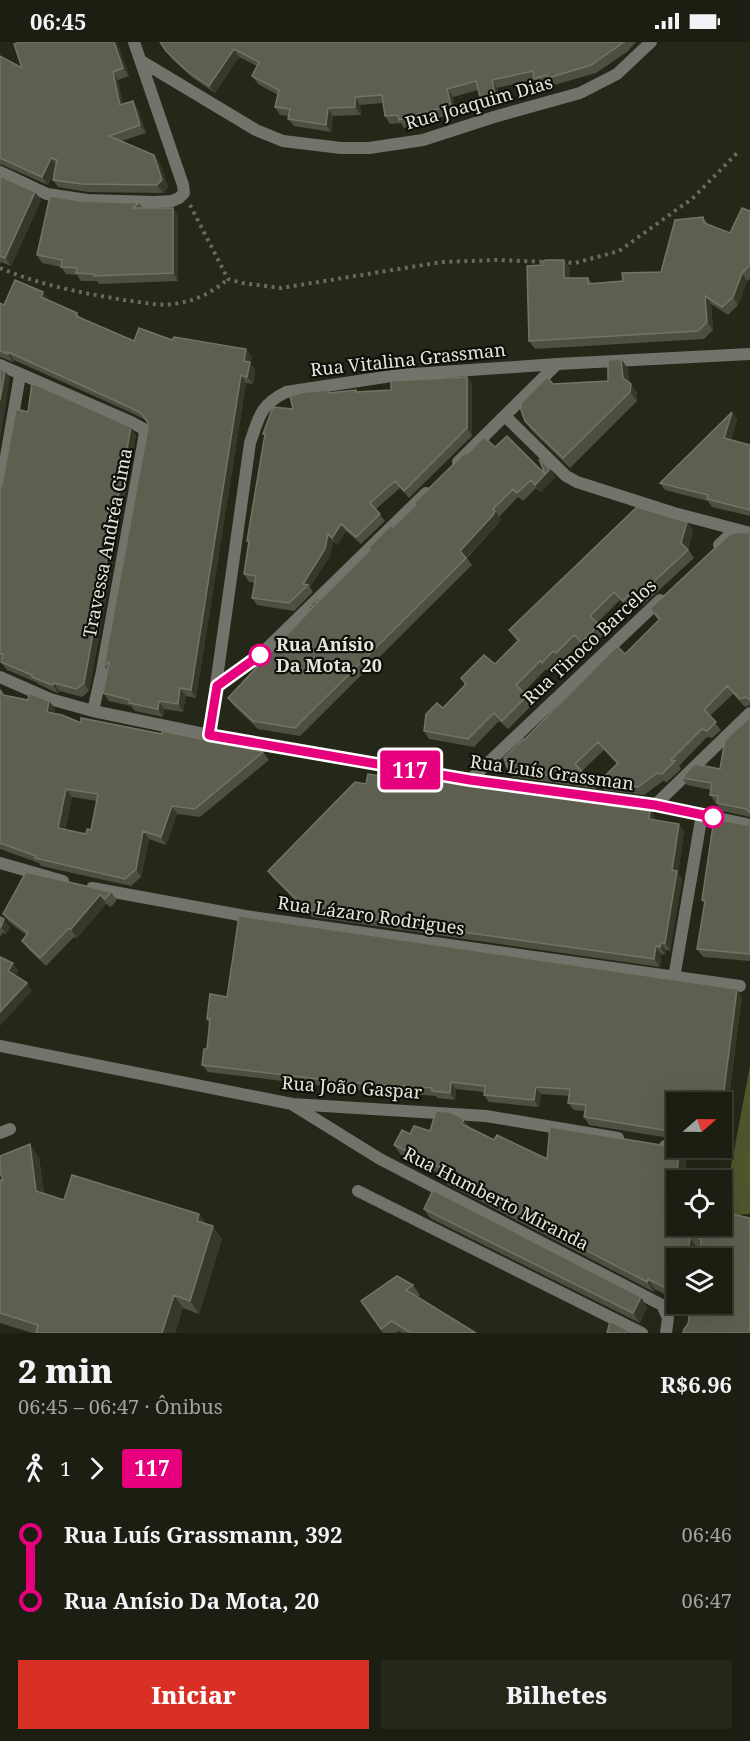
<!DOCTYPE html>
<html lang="pt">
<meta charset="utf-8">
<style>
body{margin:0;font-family:"Noto Serif",serif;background:#25271b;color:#f1f3f6;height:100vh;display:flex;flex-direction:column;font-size:22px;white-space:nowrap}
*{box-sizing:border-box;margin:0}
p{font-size:20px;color:#a0a29f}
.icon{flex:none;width:33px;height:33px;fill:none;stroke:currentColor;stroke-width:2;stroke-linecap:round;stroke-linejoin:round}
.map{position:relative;height:1291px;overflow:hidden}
.drawer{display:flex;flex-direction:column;background:#1c1e12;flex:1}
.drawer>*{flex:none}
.badge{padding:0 12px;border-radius:4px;font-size:21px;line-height:39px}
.needle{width:39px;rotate:70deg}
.controls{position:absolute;left:666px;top:1050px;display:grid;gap:12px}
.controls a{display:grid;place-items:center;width:66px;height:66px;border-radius:0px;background:#1c1e12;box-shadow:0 6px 24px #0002,0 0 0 2px #3a3c32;font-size:30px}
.map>.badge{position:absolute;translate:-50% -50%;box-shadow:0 0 0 3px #fff}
.legs{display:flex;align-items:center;gap:9px;height:66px;padding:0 18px;font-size:20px}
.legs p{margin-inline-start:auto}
.headline{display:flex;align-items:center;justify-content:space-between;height:102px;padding:0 18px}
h1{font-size:33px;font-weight:800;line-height:45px}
.button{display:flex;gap:12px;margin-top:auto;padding:12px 18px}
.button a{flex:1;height:69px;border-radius:0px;background:#d93025;color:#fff;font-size:24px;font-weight:800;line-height:69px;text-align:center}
.button a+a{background:#25271b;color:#f1f3f6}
ul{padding:0 18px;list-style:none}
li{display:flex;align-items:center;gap:21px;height:66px;font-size:22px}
li i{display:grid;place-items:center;width:9px;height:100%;margin:0 8px;background:currentColor}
li i::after{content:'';width:15px;height:15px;margin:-8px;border:4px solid;border-radius:50%;background:#1c1e12}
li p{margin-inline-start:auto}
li:first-child i{background:linear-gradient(#0000 50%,currentColor 0)}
li:last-child i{background:linear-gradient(currentColor 50%,#0000 0)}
.status{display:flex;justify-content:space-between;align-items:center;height:42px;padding:0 30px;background:#1c1e12;direction:ltr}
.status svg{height:16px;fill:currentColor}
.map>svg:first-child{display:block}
.forest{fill:#4f572d}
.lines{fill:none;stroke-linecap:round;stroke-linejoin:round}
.path{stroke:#676a5c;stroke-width:4;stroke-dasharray:3 4.5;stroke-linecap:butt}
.street{stroke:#72746c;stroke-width:12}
.wall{fill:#4c5040;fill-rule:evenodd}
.shaded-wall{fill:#363929}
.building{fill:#5d6051;stroke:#727566;stroke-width:1.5;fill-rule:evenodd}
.line-1-casing{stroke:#fff;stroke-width:14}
.line-1{stroke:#e6007e;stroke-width:9}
.stop-1-dot{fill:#fff;stroke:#e6007e;stroke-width:3}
.labels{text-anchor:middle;stroke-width:4.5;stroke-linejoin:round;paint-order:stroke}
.street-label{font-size:18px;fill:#e4e6dc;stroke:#0f1009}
.stop-label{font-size:18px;font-weight:bold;fill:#e4e6dc;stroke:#0f1009;text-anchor:start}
</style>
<div class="status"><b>06:45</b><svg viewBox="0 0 49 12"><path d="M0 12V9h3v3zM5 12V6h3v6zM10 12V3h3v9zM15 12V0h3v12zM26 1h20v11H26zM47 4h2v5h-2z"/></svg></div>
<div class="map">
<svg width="750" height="1291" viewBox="0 0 750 1291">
<rect width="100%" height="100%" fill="#252818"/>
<path class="forest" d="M750,1024v148l-28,2v-2z"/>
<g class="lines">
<path class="path" d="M190,163l38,74 14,4 39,5 161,-26 55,-2 51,2
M561,220l14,1 44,-12 74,-53 46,-47
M0,226c39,17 83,25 124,32 18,2 37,7 55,3 19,-3 35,-12 49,-24"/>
<path class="street" d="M141,19l115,69 27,11 58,7h28l54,-8 71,-23 86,-24 37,-19 34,-32
M0,130l47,22 40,6 68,2 17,-1 7,-3 5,-5 -1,-8 -49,-143
M0,323l131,57 11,6 3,5 -43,238 -9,40
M505,374l61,60 11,6 97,31 76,20
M458,420l99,-98
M0,449l20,-116
M719,503l16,-15
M0,635l50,22 43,12 116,24 261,45 185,25 95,20
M217,644l43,-31 166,-162
M209,693l41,-292c9,-26 10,-38 36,-51l112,-17 159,-11 193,-10
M470,738l190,-180
M655,763l95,-92
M0,821l63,18
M92,846l153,28 495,70
M674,936l28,-164
M0,1004l292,58 194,12 132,22
M293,1063l87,54 282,146 6,13 -2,15
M0,1091l10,-4
M665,1104l39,6
M358,1149l284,142"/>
</g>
<path class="wall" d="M117,0l12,34 -11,4 5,24 15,5 8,24 -24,8 37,21 9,25 -5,6 -75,-1 -30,-5 -5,-7 2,-10 -7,15 -45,-20h-3v-109l22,12z
M160,0h476l-9,10 -31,21 -42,12 -2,-2 -12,4 -5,-8 -38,9 4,13 -16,4 -5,-8 -2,-7 -25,7 3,16 -52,15 -3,-5 -11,1 -5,-8 -2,-13 -23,2 1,10 -28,1 -2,16 -37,-6 -6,-7 1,-3 -9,-1 -5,-8 3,-12 -20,-11 -6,-8 5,-10 -18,-9 -24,36 -22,-15 -21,-19z
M0,134l35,16 6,8 -30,66 -10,-4 -1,2z
M81,159l58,2 4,5h30l5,7v66l-79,3 -2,-3h-16l-4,-6 -11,-1 -5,-7 -19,-4 -5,-8z
M750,169v68l-3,2 -9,24 -10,10 -17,-11 2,26 -9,9 -169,10 -6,-8 14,-76 21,-5 6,8v10h18l4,5 31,-2 38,-9 42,-55 6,8 21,8z
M49,258l28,13 4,6 53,22 38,-1 74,9 6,8 -2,6 5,7 -2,14 -7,-1 -50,315 -10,-2 -3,16 -19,-3 -1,8 -28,-6 -4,-5 -22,-5 -6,-8 5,-22 -4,-5 44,-239 -1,-6 -13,-7 -120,-54 -1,2 -13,-5v-54l4,2z
M621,317l7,10 1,14 8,10v8l-67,67 -38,-37 -7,-10 28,-37 55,-3z
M467,335l5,7v52l-63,62 -9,-10 -24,21 9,12 -24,23 -15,-13 -9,14 -4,-4 -3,15 -20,31 3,5 -19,19 -37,-6 -5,-7 3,-15 -6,-1 -5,-8 4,-31 -1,-2 18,-105 -2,-2 30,-25 36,-19 2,3 60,-3z
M732,370l5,8 -6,20 19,5v71l-38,-9 -4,-6 -43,-11 -5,-7z
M136,393l-47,256 -7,6 -23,-6 -1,2 -5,-2 -15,-7 -2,-2 -29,-12 -6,-8v-1l-1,-1v-172z
M495,405l50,27 5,-5 5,8 -14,15 -5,-4 -13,13 -5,-4 -19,20 2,2 -2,4 -32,35 5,7 -172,171 -42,-7 -25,-24 -5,-7 83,-89 -2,-3 8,-8 2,3 51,-50 -2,-3 25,-21 23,-22 51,-54 1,2z
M687,480l6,8 -5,19 6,9 -51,47 -5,-5 -9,9 -9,-9 -23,23 8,10 -18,18 -7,-8 -19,19 -2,-3 -11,12 -2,-2 -22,23 9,12 -25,25 -9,-8 -25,26 -45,-8 -5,-8 19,-23 22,-23 -4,-7 34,-14 22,-23 -8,-11z
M750,487v176l-5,2 -12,-13 -23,22 11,14 -9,8 -5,-1 -28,29 2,3 -14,13 -4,-1 -19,14 -40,-5 -5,-8 18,-18 -13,-14 -22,21 9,10 6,8 -84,-12 -5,-7 16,-30 101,-86 34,-33 -9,-12 97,-76z
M0,648l4,5 24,5 21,1 6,8 -1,4 27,10 182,29 6,8 -69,57 -23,-3 -11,31 -17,-6 -8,38 -10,9 -90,-20 -2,-3 -39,-14zM72,755l25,4 -6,29 -5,4 -21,-4z
M750,675v100l-28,-6 -12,-16 1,-5 -24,-5 -5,-7 38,-9z
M427,732l86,15 103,12 4,6 35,10v3l24,4 5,8 -6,41 4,6 -12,72 -4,-1 -1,5 -4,-1 -1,13 -348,-50 -39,-39 -5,-7 98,-87 70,2z
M750,781v138l-47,-4 -6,-8 8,-45 -3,-4 45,-75z
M111,850l6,8 -6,7 -5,-3 -29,34 -3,-1 -28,29 -18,-17 -6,-8 4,-6 -17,-13 -6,-8z
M0,875l10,10 -4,7 -4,-1 -2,4z
M742,954l-18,140h-2v-34h-46v37l-87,-14 -5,-8 1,-6 -11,-1 -6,-7 1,-7 -28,-2 -2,13 -50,-5 -5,-7v-3l-28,-3 -1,11 -18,-2 -1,-2 -88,-7 -140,-17 -6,-7 5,-16 2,-26 -2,-4 20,-22z
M464,1077l6,9 24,12 53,19 132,-11 7,9 -1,21 -9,48h46v78l-46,-46v42l-21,-11 -1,3 -207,-108 -7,-10 -39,-19 -7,-10 16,-11 20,-3zM701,1205v2l-5,5 1,-6z
M39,1115l5,37 20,6 135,14 7,10 16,15 -23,75 -16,-6 -8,25h-143l-32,-10v-143l3,1z
M424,1167l223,98 -7,16 -210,-105z
M413,1243l7,10 -3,2 59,36h-74l-4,-2 -2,2h-13l-22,-32z"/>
<path class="shaded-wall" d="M114,0h3l12,34 -6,-8z
M234,7l5,8 -24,36 -6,-7z
M113,30l5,8 7,33 -5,-8z
M492,38l5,8 4,13 -6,-8z
M447,47l6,8 3,16 -5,-8z
M355,55l5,8 1,10 -6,-8z
M133,59l5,8 8,24 -6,-8z
M328,66l5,8 -2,16 -5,-7z
M154,113l5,7 9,25 -5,6 -6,-8z
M51,116l6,8 -9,19 -6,-8z
M35,150l6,8 -30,66 -6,-8z
M173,166l5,7v66l-5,-8z
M564,218l6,8v18l-6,-8z
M742,231l5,8 -9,24 -5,-8z
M43,250l6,8 -8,-3z
M705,254l6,8 2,26 -6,-8z
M246,307l6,8 -2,6 5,7 -2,14 -6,-7 -3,-16z
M8,310l6,8 -1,2 -5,-8z
M621,317l7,10 1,19 -6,-10z
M5,329l5,7 -10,63v-41z
M241,333l5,8 -50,315 -5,-8z
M467,335l5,7v52l-5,-8z
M631,342l6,9v8l-7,-9z
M732,370l5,8 -7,25 -6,-7z
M131,385l5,8 -47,256 -5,-8z
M550,427l5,8 -14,15 -6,-7z
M495,469l6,8 -2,4 -34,36 -5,-8z
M687,480l6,8 -6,21 -6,-8z
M341,482l5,7 -9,14 -5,-7z
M328,492l5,7 -3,15 -20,31 -2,-2 -5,-1z
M54,641l5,8 -1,2 -5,-8z
M180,646l6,8 -3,16 -5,-8z
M49,659l6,8 -3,11 -5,-8z
M159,659l5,8 -1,8 -5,-8z
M66,747l6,8 -9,39 -5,-8z
M172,764l5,8 -11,31 -5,-8z
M650,767l5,8 -1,10 -5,-8z
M679,782l5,8 -6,41 4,6 -12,72 -5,-8 7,-73z
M143,789l6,8 -8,38 -5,-8z
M100,853l6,9 -29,34 -6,-9z
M4,877l6,8 -4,7 -5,-7z
M661,901l5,7 -1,5 -5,-8z
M656,904l5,8 -1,13 -6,-8z
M13,921l6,8 -6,8 -5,-8z
M27,941l5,8 -32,35v-14z
M737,947l5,7 -18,140 -2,-3v-27z
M451,1040l5,7 -1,11 -5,-7z
M536,1045l5,7 -2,13 -5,-7z
M464,1077l7,10 -9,-5z
M30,1102l9,13 6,47 -9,-13z
M679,1106l7,9 -1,23 -8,-4z
M199,1172l9,13 -11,-6z
M213,1184l9,13 -23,75 -9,-13z
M690,1196l7,10 -2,10 -7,-7z
M648,1237l7,10 -1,3 -7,-10z
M174,1253l9,13 -8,25h-13z
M641,1255l6,10 -7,16 -7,-10z"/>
<path class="building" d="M20,0h94l9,26 -10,4 7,33 13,-4 7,24 -31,11 45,19 8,25 -5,5 -75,-1 -29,-4 4,-20 -6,-2 -9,19 -42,-19v-102l22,12 -8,-24z
M160,0h464l-33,23 -43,13 -1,-3 -13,4 -1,-8 -41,9 3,13 -15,4 -4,-16 -29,8 4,16 -52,15 -1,-5 -13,1 -3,-21 -27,2v10l-27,1 -2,17 -38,-6 2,-10 -15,-2 4,-17 -27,-14 7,-14 -25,-13 -25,37 -22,-15 -21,-20z
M0,134l35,16 -30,66 -5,-2z
M50,154l31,5 58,2 -6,5h40v65l-79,3v-2l-18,-1 1,-5 -16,-1 1,-7 -25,-5z
M742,166l8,3v54l-8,8 -9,24 -11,10 -17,-11 2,26 -9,9 -169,10 -2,-75 16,-1v-4l3,-1h18v18h24v6l35,-3 -1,-8 39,-1 14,-52 28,-3 1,6 26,10z
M15,238l28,12 -2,5 36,16 -1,3 58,25 5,-13 33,12 2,-3 72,12 -2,12 6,1 -3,15 -6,-2 -50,315 -11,-2 -2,16 -19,-3 -1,8 -29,-6 1,-3 -27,-7 6,-31 -5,4 44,-239 -1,-6 -6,-8 -12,-6 -121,-55v2l-8,-3v-48l4,2z
M621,317l2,19 8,6 -1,8 -67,66 -38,-37 -4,-11v-7l26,-26 6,7 55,-3v-21z
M0,326l5,3 -5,29z
M467,335v51l-63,63 -9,-10 -25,22 10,11 -24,23 -15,-13 -9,14 -4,-4 -3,15 -22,35 5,1 -19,18 -37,-5 4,-22 -12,-2 5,-33h-2l18,-107h-2l10,-27 20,2 -3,-13 15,-4 24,-2 -1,3 28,-3v2l35,-2v-9z
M32,341l99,44 -47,256 -8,6 -22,-6 -1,2 -6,-2 -15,-6v-2l-31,-13 2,-8h-3v-166l2,-3 14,-76 12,3z
M732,370l-8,26 26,7v65l-43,-11 1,-4 -48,-12z
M507,394l38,38 -6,-15 11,10 -15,16 -4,-5 -14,13 -4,-4 -20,20 2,2 -2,4 -33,36 6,7 -171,170 -42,-7 -25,-23 86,-92h-5l8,-8 -1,6 54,-54 -2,-2 23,-23 2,2 23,-22 -2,-2 53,-52v3l17,-17 11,10z
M637,465l50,15 -6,21 7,7 -51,47 -5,-5 -9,9 -9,-9 -24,24 9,9 -18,17 -7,-7 -18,18 -3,-2 -11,12 -2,-2 -24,24 11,11 -25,25 -8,-8 -26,26 -44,-8 2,-17 11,-11 6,5 23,-24 -5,-6 23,-23 11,9 24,-24 -10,-10z
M750,487v171l-4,-3 -6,2 -13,-13 -23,24 12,12 -9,9 -5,-2 -31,31 4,1 -13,13 -5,-1 -19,14 -39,-5 19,-19 -20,-21 -23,22 16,17 -83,-11 -4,-12 19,-19 1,1 93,-94 8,8 35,-35 -10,-10 79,-74 8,-3 10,1z
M0,648l1,1 2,4 25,5 1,-7 20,8 -2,11 15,3 19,8v-5l81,16v-3l101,21 -68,57 -23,-3 -11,31 -18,-6 -7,38 -11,10 -90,-21 1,-2 -36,-13zM66,747l32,5 -7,36 -4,-1 -1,5 -28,-6z
M750,675v96l-4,-4 -29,-6 1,-7 -8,-1 2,-12 -30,-5 13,-14 25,5 5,-29z
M368,732l70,12 -11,-12 86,15v-2l103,14 -8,5 42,3 -1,10 30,5 -7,46 5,1 -12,72h-4l-1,4 -4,-1 -2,13 -347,-49 -39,-39 87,-89 11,2z
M714,777l33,6 3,-2v131l-53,-5 8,-48 -3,-1z
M26,830l85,20 -6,7 -5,-4 -29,34h-3l-28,29 -18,-17 6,-8 -25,-19z
M239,874l498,73 -15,117v-4h-46v30l-92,-15 2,-12 -18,-2 2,-14 -34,-2 -2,13 -50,-5 1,-9 -34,-4 -1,11 -18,-2v-3l-90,-6 -140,-17 2,-16h3l3,-30h-3l3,-25 17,3z
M0,875l4,2 -3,8 -1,-1z
M0,915l13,6 -5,8 19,12 -27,29z
M436,1069l14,1 14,7 -2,5 32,16 3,-5 50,24 3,-32 129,21 -2,28 20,4h-21v46h46v-14l28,6v115h-67l1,-4 4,-5 3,-20h31v-46h-46v35l-28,-14 -1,3 -207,-108 3,-5 -49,-24 8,-15 8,4 4,-8 16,5zM696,1194l5,4v9l-4,5h-5l-4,-3 2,-13z
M30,1102l6,47 28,9 8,-25 127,39 -2,7 16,5 -23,75 -16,-6 -12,38h-126l2,-8 -38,-12v-133l3,1 -3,-9v-16z
M433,1148l208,107 -8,16 -209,-104z
M397,1234l16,9 -7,5 70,43h-65l-19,-12 -11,8 -20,-28z
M610,1279l17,9 -1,3h-19z"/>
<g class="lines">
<g class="line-1-casing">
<path id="line-1" d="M260,613l-43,31 -8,49 261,45 185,25 58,12"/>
</g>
<use href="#line-1" class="line-1"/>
</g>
<g class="stop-1-dot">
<circle cx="260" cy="613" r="10"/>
<circle cx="713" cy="775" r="10"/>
</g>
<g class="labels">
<g class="street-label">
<text transform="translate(479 61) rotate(-16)" y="6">Rua Joaquim Dias</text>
<text transform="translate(408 318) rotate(-6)" y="6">Rua Vitalina Grassman</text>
<text transform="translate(108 501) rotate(-79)" y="6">Travessa Andréa Cima</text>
<text transform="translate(590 600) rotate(-43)" y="6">Rua Tinoco Barcelos</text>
<text transform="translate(552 731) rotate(8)" y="6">Rua Luís Grassman</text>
<text transform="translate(371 874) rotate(8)" y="6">Rua Lázaro Rodrigues</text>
<text transform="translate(352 1046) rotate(4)" y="6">Rua João Gaspar</text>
<text transform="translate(496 1157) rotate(27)" y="6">Rua Humberto Miranda</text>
</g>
<g class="stop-label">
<text x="276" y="609">Rua Anísio<tspan x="276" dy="21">Da Mota, 20</tspan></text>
</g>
</g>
</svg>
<div class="controls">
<a><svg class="needle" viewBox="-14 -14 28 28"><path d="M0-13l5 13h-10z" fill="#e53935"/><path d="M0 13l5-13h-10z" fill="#a0a29f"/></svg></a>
<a><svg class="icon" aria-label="locate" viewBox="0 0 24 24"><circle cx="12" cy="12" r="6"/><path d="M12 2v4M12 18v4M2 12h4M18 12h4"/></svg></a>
<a><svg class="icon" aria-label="layers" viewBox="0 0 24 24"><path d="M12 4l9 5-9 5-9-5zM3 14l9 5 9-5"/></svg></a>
</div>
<b class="badge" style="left:410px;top:728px;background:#e6007e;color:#fff">117</b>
</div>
<section class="drawer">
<div class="headline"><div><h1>2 min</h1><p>06:45 – 06:47 · Ônibus</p></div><b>R$6.96</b></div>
<div class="legs"><svg class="icon" aria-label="walk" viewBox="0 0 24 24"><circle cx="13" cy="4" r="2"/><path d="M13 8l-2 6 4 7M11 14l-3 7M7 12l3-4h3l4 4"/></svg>1<svg class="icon" aria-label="forward" viewBox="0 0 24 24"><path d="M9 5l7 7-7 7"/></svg><b class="badge" style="background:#e6007e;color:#fff">117</b></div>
<ul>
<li><i style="color:#e6007e"></i><b>Rua Luís Grassmann, 392</b><p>06:46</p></li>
<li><i style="color:#e6007e"></i><b>Rua Anísio Da Mota, 20</b><p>06:47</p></li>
</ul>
<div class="button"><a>Iniciar</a><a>Bilhetes</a></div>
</section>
